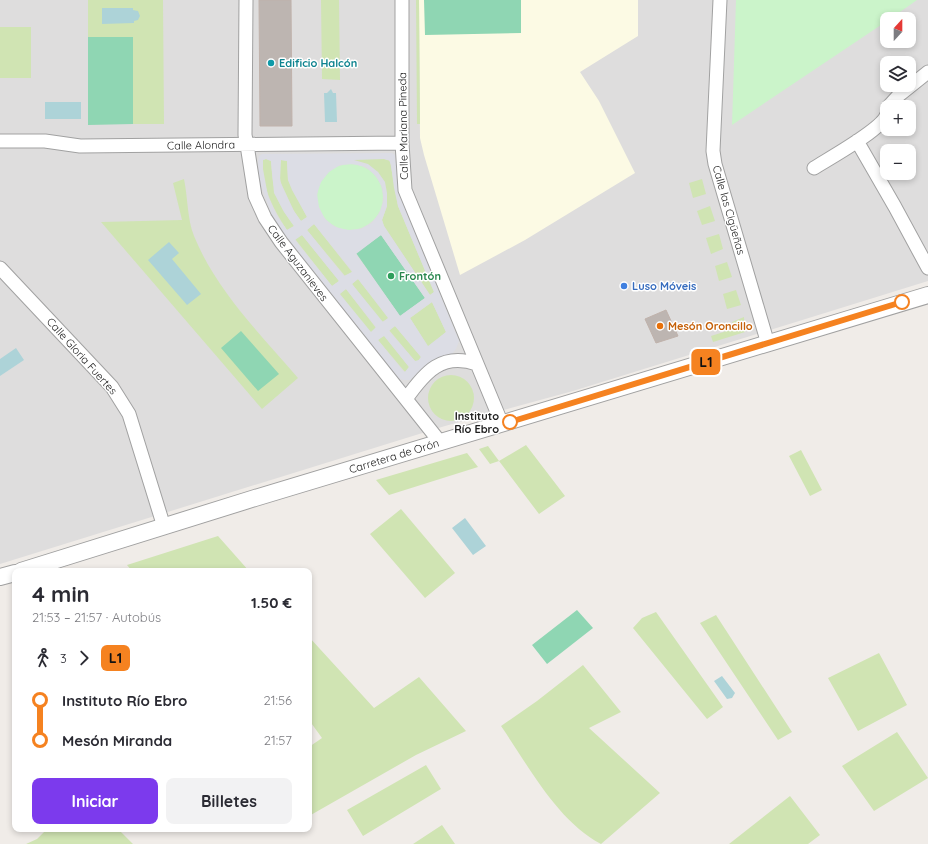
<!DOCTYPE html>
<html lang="es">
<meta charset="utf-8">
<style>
body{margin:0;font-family:Quicksand,sans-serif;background:#f2f2f3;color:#2b2b33;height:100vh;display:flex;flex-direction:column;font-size:15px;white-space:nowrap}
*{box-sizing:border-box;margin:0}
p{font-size:13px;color:#7c7c81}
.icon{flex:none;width:22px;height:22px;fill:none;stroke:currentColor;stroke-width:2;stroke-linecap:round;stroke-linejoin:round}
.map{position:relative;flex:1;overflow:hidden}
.drawer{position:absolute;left:12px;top:568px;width:300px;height:264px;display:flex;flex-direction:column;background:#fff;border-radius:8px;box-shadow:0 2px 6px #0003}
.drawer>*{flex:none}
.badge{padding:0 8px;border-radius:6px;font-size:14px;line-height:26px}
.needle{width:26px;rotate:21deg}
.fabs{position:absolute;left:880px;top:12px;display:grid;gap:8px}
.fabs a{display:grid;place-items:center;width:36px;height:36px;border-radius:8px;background:#fff;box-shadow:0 2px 6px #0003;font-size:20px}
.map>.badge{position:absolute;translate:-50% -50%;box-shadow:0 0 0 2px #fff}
.legs{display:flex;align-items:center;gap:6px;height:44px;padding:0 20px;font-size:13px}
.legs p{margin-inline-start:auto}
.headline{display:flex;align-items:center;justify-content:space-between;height:68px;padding:0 20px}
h1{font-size:22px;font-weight:700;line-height:30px}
.primary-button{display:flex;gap:8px;margin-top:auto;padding:8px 20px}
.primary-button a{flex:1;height:46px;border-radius:8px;background:#7c3aed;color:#fff;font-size:16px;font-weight:700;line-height:46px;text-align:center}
.primary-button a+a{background:#f2f2f3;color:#2b2b33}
ul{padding:0 20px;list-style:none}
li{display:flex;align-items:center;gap:14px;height:40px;font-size:15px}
li i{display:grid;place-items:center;width:6px;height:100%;margin:0 5px;background:currentColor}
li i::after{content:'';width:10px;height:10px;margin:-5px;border:3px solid;border-radius:50%;background:#fff}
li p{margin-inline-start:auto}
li:first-child i{background:linear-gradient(#0000 50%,currentColor 0)}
li:last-child i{background:linear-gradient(currentColor 50%,#0000 0)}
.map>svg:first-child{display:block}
.residential{fill:#dedddd;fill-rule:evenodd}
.education{fill:#fcfae4}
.grass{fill:#d0e4b3}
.park{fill:#cbf4ca}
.pitch{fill:#8fd6b3}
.plaza{fill:#dcdde5;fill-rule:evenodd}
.water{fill:#add3d8}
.building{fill:#bdb5b1;stroke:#c0b2ab}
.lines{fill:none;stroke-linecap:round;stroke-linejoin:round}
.minor-casing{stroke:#a1a1a1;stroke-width:15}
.tertiary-casing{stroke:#a1a1a1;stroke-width:18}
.minor{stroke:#fff;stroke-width:13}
.tertiary{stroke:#fff;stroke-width:16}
.line-1-casing{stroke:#fff;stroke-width:9}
.line-1{stroke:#f58220;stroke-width:6}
.culture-dot{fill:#0f9aa8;stroke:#fff;stroke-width:1.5}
.leisure-dot{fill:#2e9e5b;stroke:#fff;stroke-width:1.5}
.shop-dot{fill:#3f7fe0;stroke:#fff;stroke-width:1.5}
.stop-1-dot{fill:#fff;stroke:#f58220;stroke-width:2}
.food-dot{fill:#e8710a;stroke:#fff;stroke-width:1.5}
.labels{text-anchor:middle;stroke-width:3;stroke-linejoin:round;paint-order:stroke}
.culture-label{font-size:11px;font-weight:bold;fill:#0d838f;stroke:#fff;text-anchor:start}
.street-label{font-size:11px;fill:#202020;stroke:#fff}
.leisure-label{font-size:11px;font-weight:bold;fill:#27864d;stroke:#fff;text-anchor:start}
.shop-label{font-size:11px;font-weight:bold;fill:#366cbe;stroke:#fff;text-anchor:start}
.food-label{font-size:11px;font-weight:bold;fill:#c56008;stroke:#fff;text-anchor:start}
.stop-label{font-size:11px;font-weight:bold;fill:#202020;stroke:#fff;text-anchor:end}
</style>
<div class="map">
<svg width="928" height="844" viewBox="0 0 928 844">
<rect width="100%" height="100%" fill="#f0ece8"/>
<path class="residential" d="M0,0h928v281l-355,110 -128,35 -445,138zM887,19h22v22h-22zM887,63h22v22h-22zM887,107h22v22h-22zM887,151h22v22h-22z"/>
<path class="education" d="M419,0h219v36l-58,36 19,29 36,72 -110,67 -65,35 -36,-120 -4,-17z"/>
<path class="grass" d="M88,0h75l1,124h-31v-87h-45z
M321,0h18l1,80 -18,-1z
M416,0h3l1,124h-3z
M0,27h31v51h-31z
M266,159l5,2c2,31 5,40 23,65l-7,4c-14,-21 -24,-41 -25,-66l1,-4z
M348,159h36l6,2 8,45 36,86 -4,3 -46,-69 -2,-6 5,-14 -9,-34z
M281,160l6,1 1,19 19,37 -6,4c-13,-17 -26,-40 -20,-61z
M184,179c4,19 3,39 10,57 22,54 66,98 104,142l-36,31 -161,-187 81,-2 -9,-37z
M702,179l4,15 -13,4 -4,-15z
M710,206l5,15 -13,4 -5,-14z
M314,224l38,48 -7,4 -38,-46z
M719,234l4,15 -12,5 -5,-16z
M302,235l37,46 -7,5 -37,-47z
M727,262l5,15 -13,4 -4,-15z
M358,279l31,39 -7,4 -30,-38z
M346,289l30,39 -6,5 -31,-39z
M736,290l5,15 -14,4 -4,-15z
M432,302l14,30 -18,15 -18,-29z
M744,317l1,15 -32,10 -2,-6 22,-7 -1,-7z
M395,326l26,31 -4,5 -2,-1 -26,-31z
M384,335l25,32 -4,5 -27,-32z
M428 398a23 23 0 1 1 46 0a23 23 0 1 1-46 0Z
M526,445l39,51 -26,18 -40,-53 -9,3 -11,-15 9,-3 11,15z
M801,450l21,40 -12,6 -21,-40z
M467,453l11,14 -89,28 -13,-15z
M401,509l54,64 -30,25 -55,-64z
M218,536l31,35h-117l-5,-6z
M656,612l67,95 -16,12 -74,-91 9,-10z
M716,615l76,117 -14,8 -78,-117z
M309,637l65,71 45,-31 47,54 -50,24 -107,61v-69l13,-9 -13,-18z
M879,653l28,52 -49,26 -30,-53z
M583,665l38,47 -32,16 71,65 -59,51c-44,-23 -73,-79 -100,-118l36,-25z
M897,732l31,46 -54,33 -32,-45z
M426,765l15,24 -78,47 -16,-26z
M790,796l30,39 -12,9h-79z
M442,825l13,19h-42z
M47,829h71l15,15h-107l11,-5z"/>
<path class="park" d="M736,0h181l-27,19h-3v2l-9,6 -146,98z
M317 197a33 33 0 1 1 66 0a33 33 0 1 1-66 0Z"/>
<path class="pitch" d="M424,0h97v33l-96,2z
M88,37h45v87l-45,1z
M381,235l44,63 -25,18 -44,-63z
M241,331l38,43 -21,17 -37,-43z
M577,610l16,18 -46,36 -15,-19z"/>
<path class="plaza" d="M392,153l3,2 2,27 7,24 55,135 -3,8 -4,5 -25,10 -17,16h-7l-5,-2 -124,-157 -15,-41 -1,-19 1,-5 3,-2zM266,159l5,2 3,32 10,19 10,14 -7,4 -10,-14 -9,-20 -5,-27v-9zM384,159l5,1 2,5 3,23 4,18 36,86 -4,3 -46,-69 -2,-6 5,-14v-13l-2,-11 -7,-10 -10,-8 -14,-4zM281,160l6,1 1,19 4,10 15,27 -6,4 -7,-10 -14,-30zM353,164l13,3 10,9 6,11 2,13 -4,12 -8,11 -11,6 -13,1 -13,-3 -10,-8 -6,-12 -2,-13 4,-12 8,-10 11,-7zM314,224l38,47v1l-8,4 -37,-46zM302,235l37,46 -7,5 -37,-46zM381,235l44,63 -25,18 -44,-62zM358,279l30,39 -5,4 -31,-38zM346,289l30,38 -5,5 -31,-38zM432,302l14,30 -18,14 -18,-28zM395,326l26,31 -2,3 -4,1 -26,-30zM384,336l25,31 -4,5 -2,-1 -25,-31z"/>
<path class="water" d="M102,8h31v2l5,1 2,5 -2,4 -4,1v2l-32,1z
M331,89l2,4h3l1,29h-12l-1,-29h3z
M45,102h36v17h-36z
M169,242l10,11 -7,6 29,35 -14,11 -39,-45z
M16,348l8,12 -24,16v-17z
M465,518l21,28 -13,9 -21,-27z
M722,676l13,17 -3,5 -5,1 -13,-18z"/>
<path class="building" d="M259,0h32l1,126h-32z
M666,310l12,26 -22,7 -11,-24z"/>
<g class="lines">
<g class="minor-casing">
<path id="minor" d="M246,0l-1,135 2,10 8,51 10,22 16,24 159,200
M402,0v143l3,47 97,234
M720,0l-7,151 2,13 53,180
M888,107l10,-11 30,-24
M0,141h45l35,5 322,-3
M857,141l38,66 33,61
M814,168c14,-9 69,-39 73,-54
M0,268l112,119 17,27 35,113
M406,399c19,-27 36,-47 71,-35"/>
</g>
<g class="tertiary-casing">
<path id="tertiary" d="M21,571l234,-73 673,-203
M0,577l15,-4"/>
</g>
<use href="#minor" class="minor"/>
<use href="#tertiary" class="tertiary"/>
</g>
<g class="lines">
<g class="line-1-casing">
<path id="line-1" d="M510,422l392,-120"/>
</g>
<use href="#line-1" class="line-1"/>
</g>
<circle class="culture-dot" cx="271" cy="63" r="4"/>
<circle class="leisure-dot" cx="391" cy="276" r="4"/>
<circle class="shop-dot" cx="624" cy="286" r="4"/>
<g class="stop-1-dot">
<circle cx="902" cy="302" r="7"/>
<circle cx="510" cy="422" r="7"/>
</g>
<circle class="food-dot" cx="660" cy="326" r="4"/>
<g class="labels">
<g class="culture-label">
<text x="279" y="67">Edificio Halcón</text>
</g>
<g class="street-label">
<text transform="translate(403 126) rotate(-91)" y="4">Calle Mariana Pineda</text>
<text transform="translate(201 145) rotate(-1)" y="4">Calle Alondra</text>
<text transform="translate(729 210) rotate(74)" y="4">Calle las Cigüeñas</text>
<text transform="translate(298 263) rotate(53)" y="4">Calle Aguzanieves</text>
<text transform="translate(82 356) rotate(48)" y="4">Calle Gloria Fuertes</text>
<text transform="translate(394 456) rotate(-17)" y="4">Carretera de Orón</text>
</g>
<g class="leisure-label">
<text x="399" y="280">Frontón</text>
</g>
<g class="shop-label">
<text x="632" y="290">Luso Móveis</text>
</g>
<g class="food-label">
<text x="668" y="330">Mesón Oroncillo</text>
</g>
<g class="stop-label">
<text x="499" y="420">Instituto<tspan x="499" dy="13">Río Ebro</tspan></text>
</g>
</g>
</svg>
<div class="fabs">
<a><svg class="needle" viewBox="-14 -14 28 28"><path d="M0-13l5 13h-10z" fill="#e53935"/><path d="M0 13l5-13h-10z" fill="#7c7c81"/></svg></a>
<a><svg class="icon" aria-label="layers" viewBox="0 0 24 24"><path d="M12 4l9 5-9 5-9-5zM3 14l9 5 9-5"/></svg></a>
<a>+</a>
<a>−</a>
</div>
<b class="badge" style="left:706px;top:362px;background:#f58220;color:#111">L1</b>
<section class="drawer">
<div class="headline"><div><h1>4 min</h1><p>21:53 – 21:57 · Autobús</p></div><b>1.50 €</b></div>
<div class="legs"><svg class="icon" aria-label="walk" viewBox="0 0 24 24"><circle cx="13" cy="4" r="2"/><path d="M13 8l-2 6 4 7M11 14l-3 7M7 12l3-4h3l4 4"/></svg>3<svg class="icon" aria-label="forward" viewBox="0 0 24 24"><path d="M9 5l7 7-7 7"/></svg><b class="badge" style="background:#f58220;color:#111">L1</b></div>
<ul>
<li><i style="color:#f58220"></i><b>Instituto Río Ebro</b><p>21:56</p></li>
<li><i style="color:#f58220"></i><b>Mesón Miranda</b><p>21:57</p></li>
</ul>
<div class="primary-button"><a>Iniciar</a><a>Billetes</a></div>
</section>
</div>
